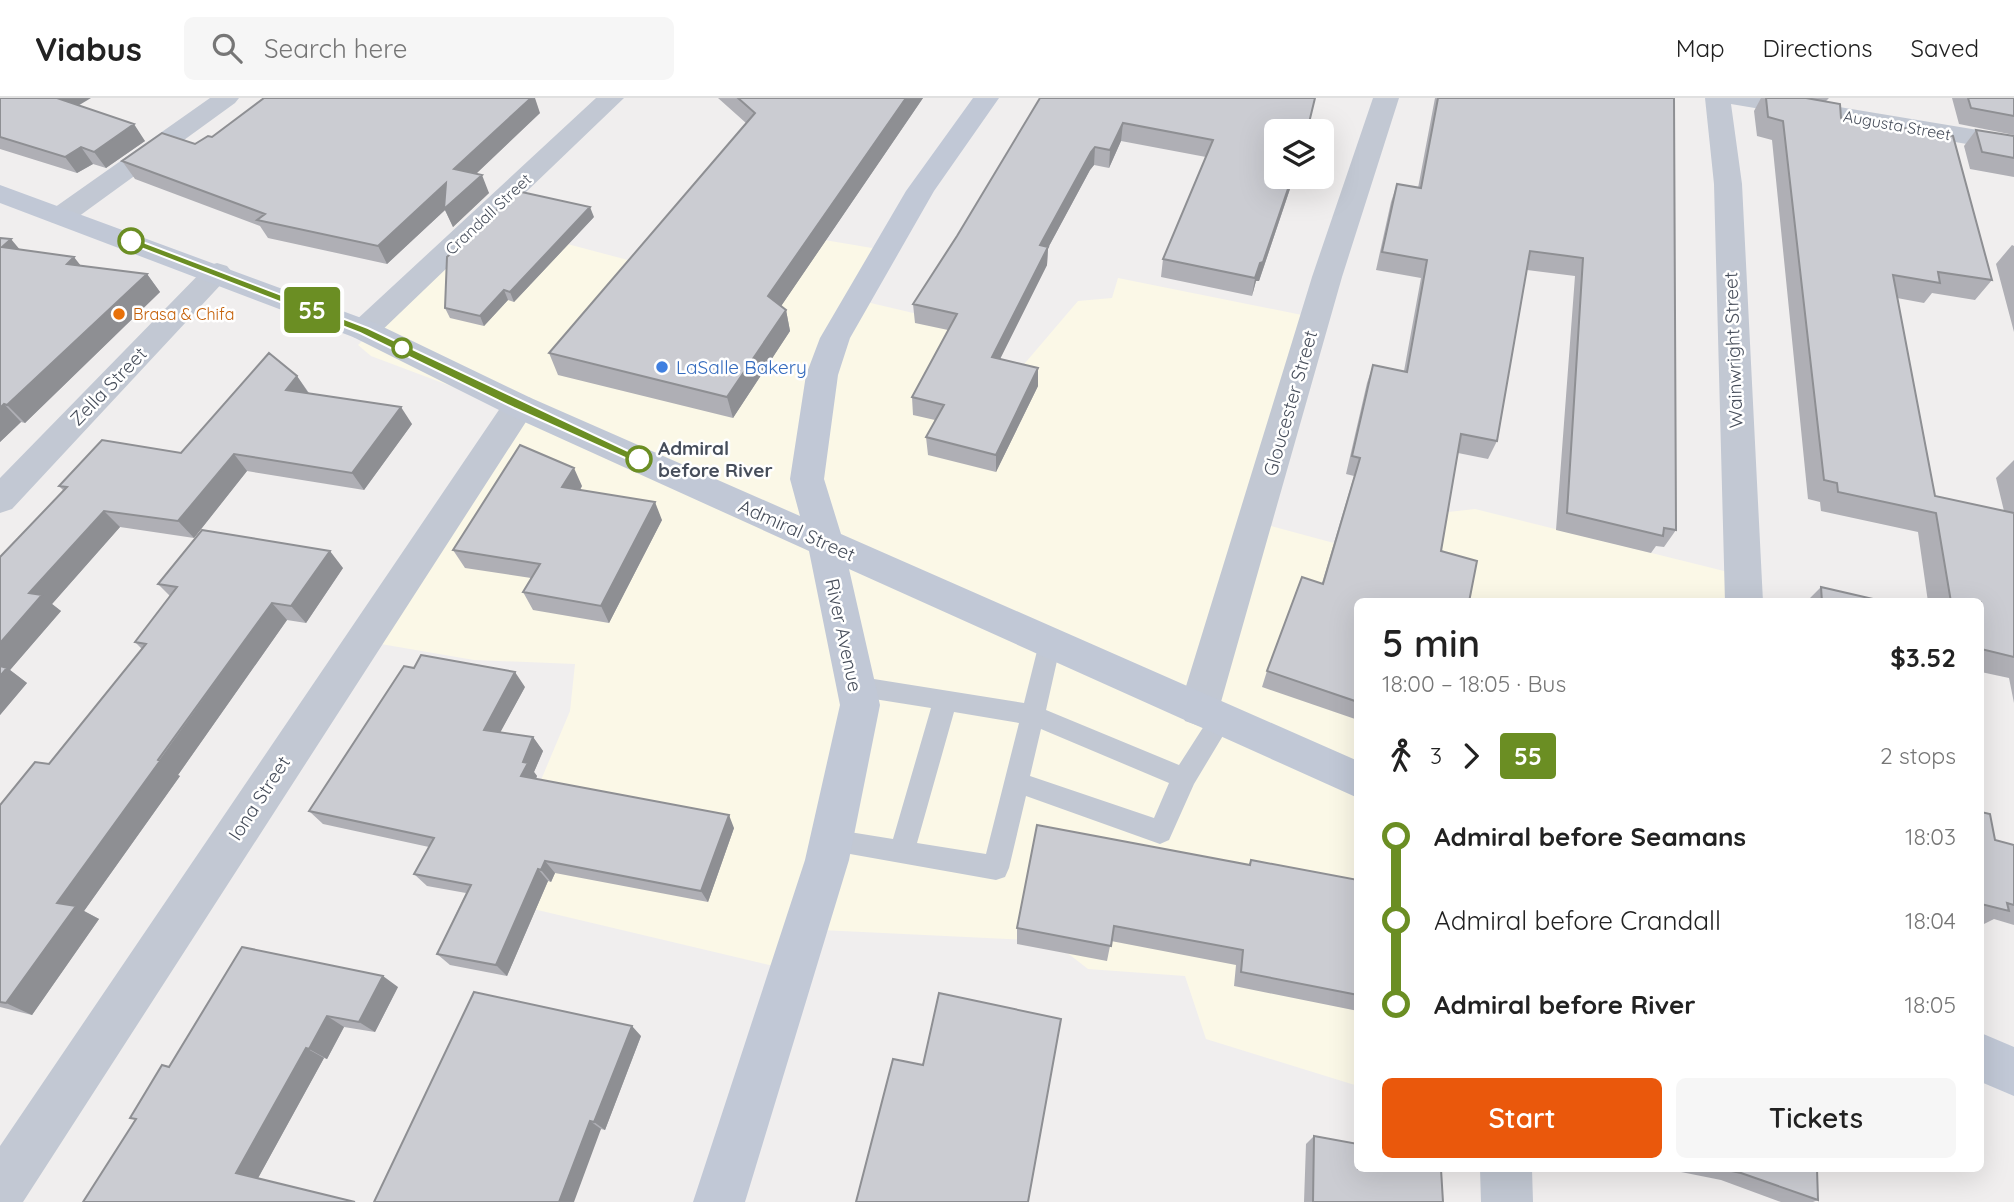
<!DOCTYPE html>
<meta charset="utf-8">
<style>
body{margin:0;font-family:Quicksand,sans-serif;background:#f6f6f6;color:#222;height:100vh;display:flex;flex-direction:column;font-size:26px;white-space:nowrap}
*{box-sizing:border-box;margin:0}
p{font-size:23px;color:#767676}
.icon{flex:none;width:38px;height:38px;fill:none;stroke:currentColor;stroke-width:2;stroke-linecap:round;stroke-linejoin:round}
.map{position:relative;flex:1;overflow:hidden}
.details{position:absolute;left:1354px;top:500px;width:630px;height:574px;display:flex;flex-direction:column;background:#fff;border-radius:10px;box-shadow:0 7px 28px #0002}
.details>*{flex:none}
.badge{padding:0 14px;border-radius:5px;font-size:24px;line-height:46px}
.controls{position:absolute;left:1264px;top:21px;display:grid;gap:14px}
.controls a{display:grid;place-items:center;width:70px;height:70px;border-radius:10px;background:#fff;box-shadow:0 7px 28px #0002;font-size:35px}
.map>.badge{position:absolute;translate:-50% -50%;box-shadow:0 0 0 4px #fff}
.legs{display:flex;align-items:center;gap:10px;height:77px;padding:0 28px;font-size:23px}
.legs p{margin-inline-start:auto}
.summary{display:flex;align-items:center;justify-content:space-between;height:119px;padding:0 28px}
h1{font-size:38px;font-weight:600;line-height:52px}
.action{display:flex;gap:14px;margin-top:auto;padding:14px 28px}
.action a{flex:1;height:80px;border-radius:10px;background:#ea580c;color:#fff;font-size:28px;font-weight:600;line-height:80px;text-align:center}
.action a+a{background:#f6f6f6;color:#222}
ul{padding:0 28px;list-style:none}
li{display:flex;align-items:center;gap:24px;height:84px;font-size:26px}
li i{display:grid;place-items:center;width:10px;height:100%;margin:0 9px;background:currentColor}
li i::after{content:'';width:18px;height:18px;margin:-9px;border:5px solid;border-radius:50%;background:#fff}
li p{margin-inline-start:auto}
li:first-child i{background:linear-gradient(#0000 50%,currentColor 0)}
li:last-child i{background:linear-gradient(currentColor 50%,#0000 0)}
header{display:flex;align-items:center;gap:42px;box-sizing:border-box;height:98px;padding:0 35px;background:#fff;border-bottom:2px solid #e0e0e0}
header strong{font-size:33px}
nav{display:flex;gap:38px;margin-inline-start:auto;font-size:24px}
.search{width:490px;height:63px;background:#f6f6f6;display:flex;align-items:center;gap:18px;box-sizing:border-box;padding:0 24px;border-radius:10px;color:#767676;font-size:26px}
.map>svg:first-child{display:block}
.commercial{fill:#fbf8e7}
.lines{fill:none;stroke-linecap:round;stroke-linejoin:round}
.lane{fill:#c2c8d3;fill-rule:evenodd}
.street{fill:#c2c8d3;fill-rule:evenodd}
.secondary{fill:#c1c8d6;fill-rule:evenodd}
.wall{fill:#afafb5}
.shaded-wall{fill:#8e8f93}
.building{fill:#cbccd2;stroke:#8e8f93;stroke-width:2}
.line-1{fill:#6b8e23;stroke:#fff;stroke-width:2}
.stop-1-dot{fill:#fff;stroke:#6b8e23;stroke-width:3.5}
.food-dot{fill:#e8710a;stroke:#fff;stroke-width:2.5}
.shop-dot{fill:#3f7fe0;stroke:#fff;stroke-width:2.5}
.labels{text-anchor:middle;stroke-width:5;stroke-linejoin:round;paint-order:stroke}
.far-street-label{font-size:16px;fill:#474e5b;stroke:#fff}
.far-food-label{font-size:16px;fill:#c56008;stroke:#fff;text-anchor:start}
.street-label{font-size:19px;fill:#474e5b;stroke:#fff}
.shop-label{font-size:19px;fill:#366cbe;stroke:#fff;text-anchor:start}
.stop-label{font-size:19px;font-weight:bold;fill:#474e5b;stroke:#fff;text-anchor:start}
</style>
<header>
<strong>Viabus</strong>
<div class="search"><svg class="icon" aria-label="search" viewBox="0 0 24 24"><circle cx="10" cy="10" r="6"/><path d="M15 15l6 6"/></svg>Search here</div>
<nav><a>Map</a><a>Directions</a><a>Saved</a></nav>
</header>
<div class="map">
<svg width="2014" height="1104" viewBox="0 0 2014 1104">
<rect width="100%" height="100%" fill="#f0eeee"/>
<path class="commercial" d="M711,123l167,28 -20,51 85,20 19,19 58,30 58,-68 34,-3 6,-20 189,38 -43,208 155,42 11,-52 45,-5 257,64 13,29h-387v484l-152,-47 -21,-63 -97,-7 -36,-28 -231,-11 -35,39 -295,-70 79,-188 5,-47 -101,-4 -99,-17 139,-229 -58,-26 -85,-32 -13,-11 130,-122 170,45z"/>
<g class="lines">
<path class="lane" d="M1050,536l8,2 3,7 -15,67 133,55 34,-53 8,-3 8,3 4,7 -39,65 -25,56 -9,4 -134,-48 -17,72 -4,9 -9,3 -174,-31 -4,-8 4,-8 9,-4 62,10 38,-131 -76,-12 -8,-3 -4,-7 4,-7 8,-3 169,27 15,-60 3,-7zM954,614l65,11 -33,131 -69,-11zM1041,631l128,54 -15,35 -124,-42z"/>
<path class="street" d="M210,0h29l-4,5 -164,119 -10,2 -10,-2 -4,-6 4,-6z
M596,0h28l-249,239 -11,3 -11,-3 -4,-7 4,-7z
M1373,0h26l-57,179 -123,432 -6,12 -14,5 -14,-5 -6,-12 133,-432z
M1705,0h80l229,38v16l-283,-48 11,80 21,418h-38l-11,-418z
M217,165l10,3 5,6 -5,6 -215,231 -12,4v-35l207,-212z
M519,297l12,3 4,8 -4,8 -508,788h-23v-56l507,-748z
M1480,1071h52l1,33h-52z"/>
<path class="secondary" d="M973,0h26l-65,93 -84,147 -12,37 -14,104 17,55 517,227v37l-509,-229 31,136 -31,155 -104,342h-52l112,-342 35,-155 -31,-154 -302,-137 -154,-77 -353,-134v-18l375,138 156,75 269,118 -10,-37 16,-104 14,-37 86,-147z
M1981,935l33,14v49l-33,-14z"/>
</g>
<path class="wall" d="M0,0l79,7 66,36 -39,27 -13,-4 -16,9 -77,-24z
M718,0h205l-142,208 5,4 4,21 -57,87 -175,-43 -9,-22 197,-230z
M1040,0h275l-39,79h18l-35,104h-3l-4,15 -91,-19 2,-18 43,-102 -85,-16 -12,27 -15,-3 -4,5 -42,78 -1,17 -47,94 38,27 -42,86 -68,-17 -2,-18 9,-17 -22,-5 -1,-18 36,-67 -33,-7 -2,-19 44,-68z
M1435,0h239l2,432 -12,17 -8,-1 -5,7 -95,-23 19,-254 -48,-6 -30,171 -9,18 -30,-6 -100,149v118l-96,-33 5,-16 55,-88 32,-107 -8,-2 21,-91 6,-18 31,6 17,-93 -45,-8 15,-68 6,-18 21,4z
M1761,0h68l-3,3 166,179 -17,20 -43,-7 -8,10 -27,-5 38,198 69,15 -8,-33 18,-18v243l-5,-25 -28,-6v-70h-53l-10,-70 -97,-21 -1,-9 -12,-3 -36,-359 -15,-4 -3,-25z
M1952,0h62v37l-55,-11z
M540,15l-64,61 13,19 -36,34 -8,-17 -58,54 -119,-26 -8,-12 -125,-47 -13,-18 73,-17 17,-7z
M1976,32l38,6v41l-44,-8 -6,-23z
M594,119l-80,85 -6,-2 -24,26 -34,-8 -5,-10z
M2012,147l2,1v86l-18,-68z
M20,152l61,16 66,8 13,18 -135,131 -4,-1 -21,20z
M297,278l12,17 103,31 -48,66 -117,-19 -53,67 -74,-11 -68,77 9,7 -51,59 17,13 -27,32v-158l64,-66 -5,-5 122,-33z
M582,388l-2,4 82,30 -53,103 -76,-13 -10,-18 8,-14 -66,-10 -12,-18z
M343,470l-37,55 -19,-3 -109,155 2,1 -96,135 15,8 -67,96 -32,-8v-202l49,-41 93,-115 -7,-7 35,-46 -12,-12z
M1821,489l65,15h-80z
M525,589l-25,45 33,5 10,14 -9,21 3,4 -1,3 198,49 -26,74 -153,-29 -4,9 -3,-1 -41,95 -57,-11 -13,-11 29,-61 -39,-7 -13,-12 15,-27 -106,-23 -14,-13z
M1981,714l14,28 19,5v80l-20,-6 -10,5 -3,-1z
M1251,762l107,20v131l-124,-25 2,-21 -125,-24 -4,20 -90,-17v-16l232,-64z
M398,889l-23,45 -31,-5 -17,32 -3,-1 -66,120 -175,24 53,-82 -6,-2 39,-51z
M641,938l-36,94 -4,-1 -227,73z
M1314,1038l129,66h-139l2,-58z
M1666,1071h151l1,31 -5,2h-32l-60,-22z"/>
<path class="shaded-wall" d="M55,0h36l-25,15z
M531,0h4l5,15 -78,74 -8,-18z
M906,0h17l-150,220 -5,-22z
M1123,25l-2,18 -12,27 1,-18z
M134,26l11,17 -39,27 -12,-16z
M81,49l12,17 -16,9 -12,-16z
M1095,49l-1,18 -4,5 -42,78 -1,17 -55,110v-18l48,-112 51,-93z
M482,77l7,18 -36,34 -8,-17 -58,54 -9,-18 68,-63z
M1292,79h2l-35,104h-3l-4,15 3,-18 5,-15z
M590,109l4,10 -80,85 -4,-10z
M11,141l15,18 -24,-10z
M74,159l14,18 -21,-11z
M147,176l13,18 -135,131 -18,-18z
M504,192l4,10 -24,26 -4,-10z
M786,212l4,21 -57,87 -6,-21z
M1038,270v18l-42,86v-17z
M297,278l12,18 -23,-4z
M4,306l17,18 -21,20v-34z
M401,309l11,17 -48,66 -12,-17z
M234,356l13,17 -53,67 -16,-17z
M574,370l8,18 -11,19 -9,-18z
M655,404l7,18 -53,103 -8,-17z
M104,413l16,16 -68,77 9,7 -51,59 17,13 -27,32v-72l29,-50z
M330,453l13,17 -37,55 -15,-17z
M272,505l15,17 -109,155 2,1 -96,135 15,8 -67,96 -26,-12 51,-100z
M515,574l10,15 -31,57 -10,-14z
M533,639l10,14 -9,21 3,4 -6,13 -10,-13 2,-14z
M729,717l5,13 -26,74 -7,-11z
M545,763l10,12 -4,9 -10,-12z
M538,771l10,12 -41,95 -11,-11z
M383,878l15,11 -23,45 -16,-10z
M327,918l17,11 -17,32 -18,-10z
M632,928l9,10 -36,94 -11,-8z
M306,950l18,10 -67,122 -21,-7z
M590,1023l11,8 -27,73h-15z"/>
<path class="building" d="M0,0h57l77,26 -40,28 -13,-5 -16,10 -65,-20z
M264,0h267l-77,71 28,6 -38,34 2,-26 -68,63 -121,-26 8,-6 -143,-53 40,-28 33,11 13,-8 4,1z
M738,0h168l-138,198 18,14 -59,87 -178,-44 206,-240z
M1040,0h275l-8,33h-31v46h16l-29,85 -3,1 -5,15 -92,-19 50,-119 -90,-17 -13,27 -15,-3 -4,5 -51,93 8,2 -56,110 46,11 -42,87 -70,-18 18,-32 -32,-8 45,-83 -44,-10 44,-68z
M1438,0h236l2,432 -12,-2 -1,8 -96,-23 16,-255 -53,-7 -33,190 -36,-7 -20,117 36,10 -8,41h-111v100l-91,-31 35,-94 21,7 37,-126 -8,-2 21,-91 34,7 20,-112 -45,-8 15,-68 24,4z
M1766,0h40l34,6 1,14 112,18 39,144 -54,-8 2,11 -47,-8 42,221 79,17v144l-33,-8v-47h-30l-15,-89 -98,-21 -1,-9 -13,-3 -41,-359 -15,-4z
M1968,0h46v18l-43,-8z
M1976,32l38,6v22l-32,-6z
M517,93l73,16 -80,85 -6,-2 -24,26 -35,-8 2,-51z
M0,140l11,1 -9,8 72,10 -7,7 80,10 -140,131 -3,-1 -4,4z
M269,255l28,23 -11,14 115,17 -49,66 -118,-19 -56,67 -74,-10 -75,82 13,2 -42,48v-86l67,-70 -8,-1 43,-46 79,13z
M520,347l54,23 -12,19 93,15 -54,104 -78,-14 17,-28 -87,-14z
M202,432l128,21 -39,55 -19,-3 -114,157 2,1 -103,142 19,3 -70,97 -6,-1v-197l35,-43 14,2 97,-120 -11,-2 42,-55 -19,-3z
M1821,489l65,15h-64z
M421,557l94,17 -31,58 49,7 -10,25 5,1 -7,13 208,39 -28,76 -156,-30 -4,9 -3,-1 -42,96 -59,-11 34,-69 -57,-11 20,-36 -125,-27 95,-145 10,2z
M0,568l7,2 -7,8z
M1981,714l9,2 5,26 19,5v60l-7,-2 2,8 -28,-7z
M1037,727l213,40 1,-5 107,20v115l-117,-23 2,-22 -129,-24 -3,20 -94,-18z
M242,849l141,29 -24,46 -32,-6 -18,33 -3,-1 -70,125 119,29h-272l53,-83 -6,-1 32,-53 7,2z
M474,894l158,34 -38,96 -4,-1 -31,81h-185z
M939,895l122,26 -33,183h-172l37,-143 30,6z
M1314,1038l44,8v25h83l2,33h-130z
M1722,1071h95l1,31 -77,-27z"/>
<path class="line-1" d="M128,141h7l233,89 277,131 -2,3h-9l-120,-54 -154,-75 -232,-90z"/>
<g class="stop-1-dot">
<circle cx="131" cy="143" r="12"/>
<circle cx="402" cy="250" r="9"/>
<circle cx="639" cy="361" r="12"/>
</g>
<circle class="food-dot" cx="119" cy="216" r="7"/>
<circle class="shop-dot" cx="662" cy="269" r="7"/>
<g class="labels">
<g class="far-street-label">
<text transform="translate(1897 27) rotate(10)" y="6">Augusta Street</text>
<text transform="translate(488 116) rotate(-43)" y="6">Crandall Street</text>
</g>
<g class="far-food-label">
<text x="133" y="222">Brasa &amp; Chifa</text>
</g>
<g class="street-label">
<text transform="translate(1733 252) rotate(-92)" y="7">Wainwright Street</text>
<text transform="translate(108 288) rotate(-46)" y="7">Zella Street</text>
<text transform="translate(1290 305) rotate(-74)" y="7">Gloucester Street</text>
<text transform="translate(797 432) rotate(24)" y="7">Admiral Street</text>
<text transform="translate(844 537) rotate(78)" y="7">River Avenue</text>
<text transform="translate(259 700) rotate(-57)" y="7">Iona Street</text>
</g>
<g class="shop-label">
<text x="676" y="276">LaSalle Bakery</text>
</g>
<g class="stop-label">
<text x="658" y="357">Admiral<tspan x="658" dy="22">before River</tspan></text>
</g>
</g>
</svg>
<div class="controls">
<a><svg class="icon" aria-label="layers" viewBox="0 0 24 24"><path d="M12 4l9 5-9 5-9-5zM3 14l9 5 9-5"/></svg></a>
</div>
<b class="badge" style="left:312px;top:212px;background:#6b8e23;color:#fff">55</b>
<section class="details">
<div class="summary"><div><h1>5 min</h1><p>18:00 – 18:05 · Bus</p></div><b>$3.52</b></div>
<div class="legs"><svg class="icon" aria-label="walk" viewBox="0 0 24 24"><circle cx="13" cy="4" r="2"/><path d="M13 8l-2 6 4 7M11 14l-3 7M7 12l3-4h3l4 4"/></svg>3<svg class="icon" aria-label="forward" viewBox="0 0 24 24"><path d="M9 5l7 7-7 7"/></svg><b class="badge" style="background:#6b8e23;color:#fff">55</b><p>2 stops</p></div>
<ul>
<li><i style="color:#6b8e23"></i><b>Admiral before Seamans</b><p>18:03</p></li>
<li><i style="color:#6b8e23"></i><span>Admiral before Crandall</span><p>18:04</p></li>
<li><i style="color:#6b8e23"></i><b>Admiral before River</b><p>18:05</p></li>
</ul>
<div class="action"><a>Start</a><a>Tickets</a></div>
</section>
</div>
